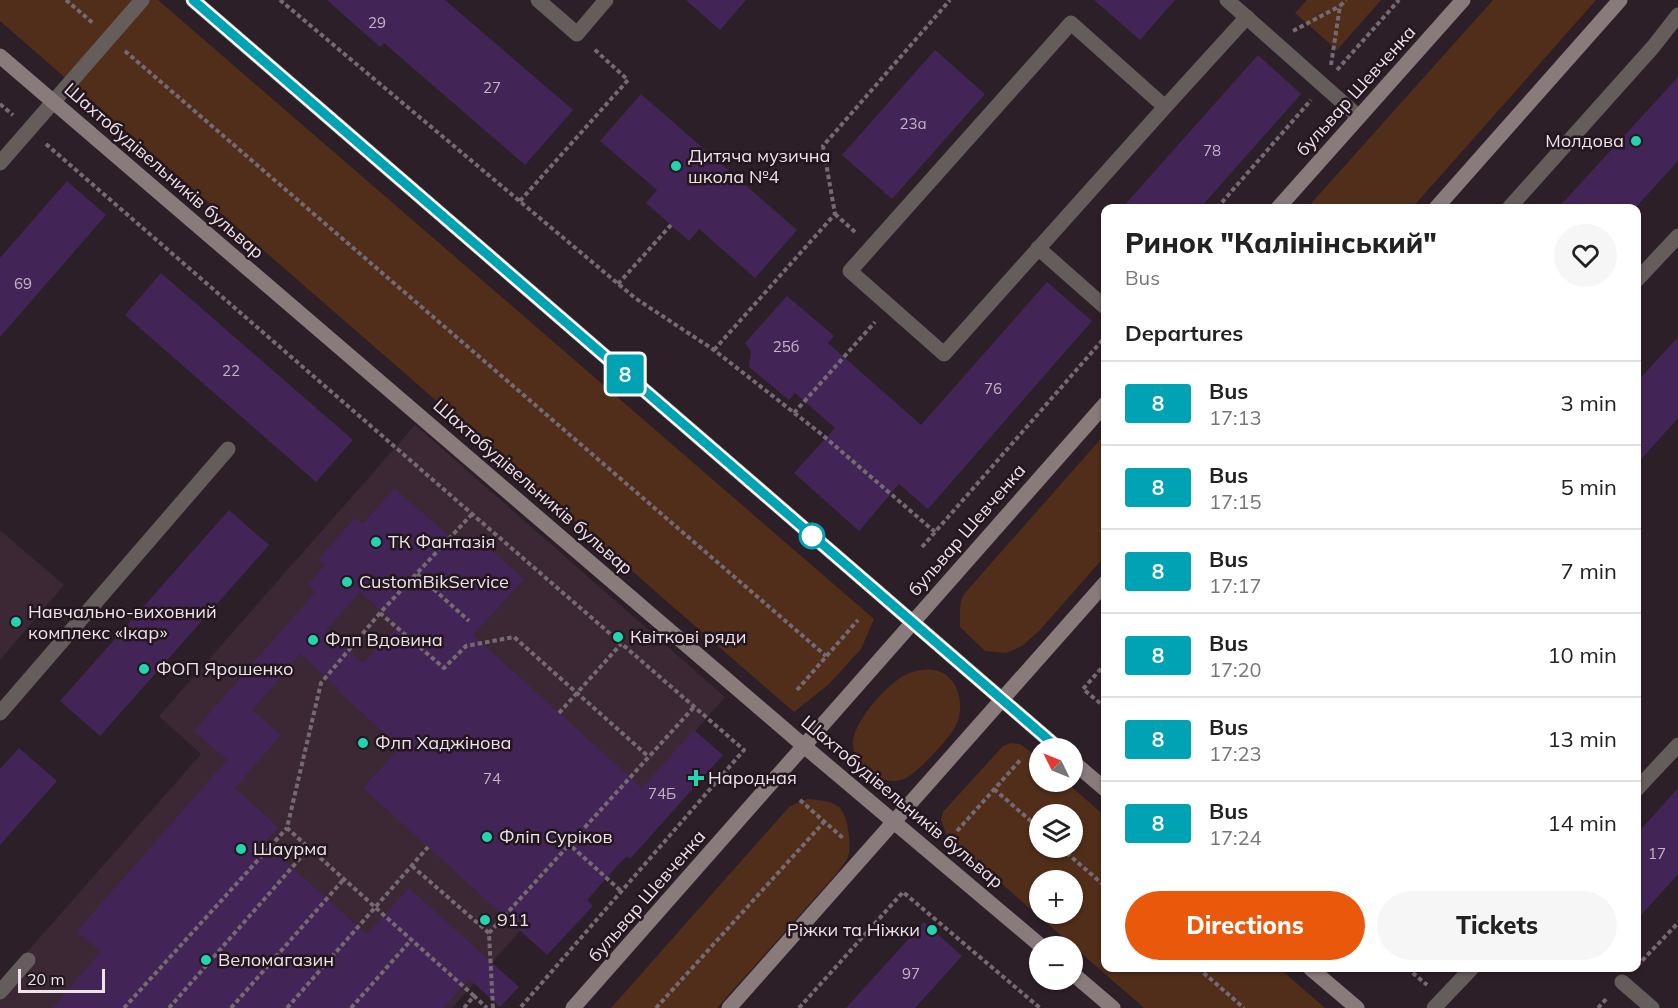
<!DOCTYPE html>
<meta charset="utf-8">
<style>
body{margin:0;font-family:Mulish,sans-serif;background:#f6f6f6;color:#222;height:100vh;display:flex;flex-direction:column;font-size:22px;white-space:nowrap}
*{box-sizing:border-box;margin:0}
p{font-size:20px;color:#767676}
.icon{flex:none;width:33px;height:33px;fill:none;stroke:currentColor;stroke-width:2;stroke-linecap:round;stroke-linejoin:round}
.map{position:relative;flex:1;overflow:hidden}
.drawer{position:absolute;left:1101px;top:204px;width:540px;height:768px;display:flex;flex-direction:column;background:#fff;border-radius:12px;box-shadow:0 2px 4px #0004}
.drawer>*{flex:none}
.badge{padding:0 12px;border-radius:4px;font-size:21px;line-height:39px}
.needle{width:39px;rotate:313deg}
.controls{position:absolute;left:1029px;top:738px;display:grid;gap:12px}
.controls a{display:grid;place-items:center;width:54px;height:54px;border-radius:50%;background:#fff;box-shadow:0 2px 4px #0004;font-size:30px}
.scale{position:absolute;left:18px;bottom:15px;width:87px;box-sizing:border-box;padding-left:6px;border:3px solid #ece2e8;border-top:0;font-size:16px;line-height:21px;white-space:nowrap;color:#ece2e8;-webkit-text-stroke:4px #23161e;paint-order:stroke}
.map>.badge{position:absolute;translate:-50% -50%;box-shadow:0 0 0 3px #fff}
h2{padding:0 24px;font-size:22px;line-height:54px}
.round{display:grid;place-items:center;flex:none;width:63px;height:63px;border-radius:32px;background:#f6f6f6}
.overview{display:flex;align-items:center;justify-content:space-between;height:102px;padding:0 24px}
h1{font-size:28px;font-weight:800;line-height:45px}
.action{display:flex;gap:12px;margin-top:auto;padding:12px 24px}
.action a{flex:1;height:69px;border-radius:36px;background:#ea580c;color:#fff;font-size:24px;font-weight:800;line-height:69px;text-align:center}
.action a+a{background:#f6f6f6;color:#222}
ul{padding:0;list-style:none}
li{display:flex;align-items:center;gap:18px;height:84px;padding:0 24px;border-top:2px solid #e0e0e0}
li div{flex:1}
li b{display:block;font-size:22px}
li em{font-style:normal}
li .badge{min-width:66px;font-weight:700;text-align:center}
.map>svg:first-child{display:block}
.built{fill:#3c2834}
.green{fill:#502e19;fill-rule:evenodd}
.building{fill:#422556;fill-rule:evenodd}
.lines{fill:none;stroke-linecap:round;stroke-linejoin:round}
.path{stroke:#766a72;stroke-width:4;stroke-dasharray:4.5 3;stroke-linecap:butt}
.lane{stroke:#655c5c;stroke-width:15}
.street{stroke:#655c5c;stroke-width:15}
.secondary{stroke:#897b7b;stroke-width:15}
.line-casing{stroke:#fff;stroke-width:14}
.line{stroke:#00a3b4;stroke-width:9}
.poi-dot{fill:#23d5af;stroke:#23161e;stroke-width:2}
.stop-dot{fill:#fff;stroke:#00a3b4;stroke-width:3}
.labels{text-anchor:middle;stroke-width:5;stroke-linejoin:round;paint-order:stroke}
.number-label{font-size:15px;fill:#c2b3c4}
.street-label{font-size:18px;fill:#ece2e8;stroke:#23161e}
.poi-label{font-size:18px;fill:#ece2e8;stroke:#23161e;text-anchor:start}
</style>
<div class="map">
<svg width="1678" height="1008" viewBox="0 0 1678 1008">
<rect width="100%" height="100%" fill="#2d1f28"/>
<path class="built" d="M415,425l310,272 -273,311h-452v-25l201,-229 -42,-38z
M0,530l64,55 -64,75z"/>
<path class="green" d="M0,0h158l716,619 -13,30 -32,35 -35,28 -794,-691z
M1307,0h74l-44,50 -42,-37z
M1493,0h103l-184,208h-105z
M1105,434v122l-65,74 -18,16 -16,7 -21,-2 -25,-24v-19l1,-8 4,-7z
M920,670c4,0 9,-1 14,0 24,4 32,36 22,55 -6,13 -38,47 -50,53 -7,4 -15,3 -23,2 -9,-1 -16,-7 -22,-14 -5,-7 -9,-17 -8,-26 3,-21 35,-57 54,-66 4,-2 9,-3 13,-4z
M1011,743l9,1 19,14 1,24h26l39,34 1,152h173l46,40h-181l-197,-172 -6,-16 2,-8 60,-66zM1040,814h32v34h-32zM1072,880v34h-32v-34z
M807,799c10,1 23,1 32,8 9,8 13,38 9,50 -2,5 -8,11 -11,16l-120,135h-106l179,-202z"/>
<path class="building" d="M327,0h118l128,110 -48,55 -141,-122 -4,4z
M686,0h60l-26,30z
M1094,0h81l-35,40z
M935,50l50,44 -93,105 -50,-44z
M1258,55l43,39 -101,114h-78z
M1678,77v84l-43,47h-77z
M641,94l156,136 -42,48 -56,-49 -10,12 -43,-38 11,-13 -57,-49z
M67,181l39,34 -106,122v-79z
M161,273l192,167 -37,42 -191,-167z
M1047,282l45,39 -164,188 -29,-25 -40,47 -65,-58 41,-45 -40,-35 -6,7 -40,-33 2,-16 -6,-8 42,-47 47,40 -6,7 93,82z
M1678,337v81l-42,47v-82z
M394,488l67,58 12,-12 51,45 -51,56 169,153 52,-58 29,25 -93,104 -3,-3 -10,10 -30,34 6,6 -46,49 -184,-167 37,-41 -62,-56 2,-2 -40,-35 -48,56 29,25 -46,53 43,39 -14,16 103,91 42,-46 110,99 -19,20 -31,-28 -26,29h-390l47,-56 -23,-21 150,-171 -33,-29 121,-139 -7,-7 17,-20 -7,-6 37,-41 8,6zM360,592l38,34 -35,37 -37,-32z
M229,510l40,35 -169,191 -40,-35z
M19,748l38,33 -57,64v-76z
M1678,788v86l-42,47v-86z
M924,922l38,34 -47,52h-69z"/>
<g class="lines">
<path class="path" d="M66,0l28,24
M280,0l355,298 79,52 106,83 115,99
M1293,31l47,-25
M125,51l701,605
M1331,65l9,-59 6,-6
M1337,70l62,-70
M0,104l13,11
M46,144l698,606 -224,258
M520,201l108,-121 -34,-31
M1217,208l94,-108
M835,214l20,18
M618,284l53,-59
M714,350l121,-136 -12,-68 127,-146
M794,413l81,-91
M472,514l-92,99 64,55 22,-22 48,-9 135,120
M922,547l184,-211
M417,574l52,47
M380,613l-59,70 -34,145 187,168
M1106,663l-23,26 23,19
M797,690l61,-70
M559,713l62,-69
M994,789l46,40
M800,800l44,39
M957,831l65,-73
M561,837l60,54
M1061,848l45,39
M412,866l77,67
M1637,966l41,-43
M1198,968l46,40
M1407,968l20,17
M124,1008l163,-180
M169,1008l140,-160
M231,1008l113,-129
M287,1008l141,-161
M351,1008l60,-68
M464,1008l10,-12 13,12
M493,1008l-4,-75 205,-226
M656,1008l168,-186
M799,1008l104,-116 137,116
M1598,1008l10,-11"/>
<path class="lane" d="M538,0l39,34 29,-34
M1071,23l94,84 -221,247 -94,-83z
M1165,107l82,-90
M1509,208l144,-161 25,-32
M1038,248l68,60
M1636,281l42,-45
M0,713l228,-264
M1636,790l42,-45
M1622,982l30,26
M0,992l28,-32
M1434,1008l38,-40"/>
<path class="street" d="M1227,0l132,117
M0,163l142,-163"/>
<path class="secondary" d="M193,0l865,748
M0,56l804,690 237,200
M1278,208l185,-208
M1436,208l184,-208
M1072,761l34,29
M1310,968l47,40
M1072,973l41,35
M573,1008l533,-605
M729,1008l377,-426"/>
</g>
<g class="lines">
<g class="line-casing">
<path id="line" d="M193,0l865,748"/>
</g>
<use href="#line" class="line"/>
</g>
<g class="poi-dot">
<circle cx="1636" cy="141" r="6"/>
<circle cx="676" cy="166" r="6"/>
<circle cx="376" cy="542" r="6"/>
<circle cx="347" cy="582" r="6"/>
<circle cx="16" cy="622" r="6"/>
<circle cx="618" cy="637" r="6"/>
<circle cx="313" cy="640" r="6"/>
<circle cx="144" cy="669" r="6"/>
<circle cx="363" cy="743" r="6"/>
<path d="M693 769h6v6h6v6h-6v6h-6v-6h-6v-6h6z"/>
<circle cx="487" cy="837" r="6"/>
<circle cx="241" cy="849" r="6"/>
<circle cx="485" cy="920" r="6"/>
<circle cx="932" cy="930" r="6"/>
<circle cx="206" cy="960" r="6"/>
</g>
<circle class="stop-dot" cx="812" cy="536" r="12"/>
<g class="labels">
<g class="number-label">
<text x="377" y="28">29</text>
<text x="492" y="93">27</text>
<text x="913" y="129">23а</text>
<text x="1212" y="156">78</text>
<text x="23" y="289">69</text>
<text x="786" y="352">25б</text>
<text x="231" y="376">22</text>
<text x="993" y="394">76</text>
<text x="492" y="784">74</text>
<text x="662" y="799">74Б</text>
<text x="1657" y="859">17</text>
<text x="911" y="979">97</text>
</g>
<g class="street-label">
<text transform="translate(1356 91) rotate(-48)" y="6">бульвар Шевченка</text>
<text transform="translate(164 171) rotate(41)" y="6">Шахтобудівельників бульвар</text>
<text transform="translate(533 487) rotate(41)" y="6">Шахтобудівельників бульвар</text>
<text transform="translate(967 530) rotate(-49)" y="6">бульвар Шевченка</text>
<text transform="translate(902 802) rotate(40)" y="6">Шахтобудівельників бульвар</text>
<text transform="translate(647 896) rotate(-49)" y="6">бульвар Шевченка</text>
</g>
<g class="poi-label">
<text x="1624" y="147" text-anchor="end">Молдова</text>
<text x="688" y="162">Дитяча музична<tspan x="688" dy="21">школа №4</tspan></text>
<text x="388" y="548">ТК Фантазія</text>
<text x="359" y="588">CustomBikService</text>
<text x="28" y="618">Навчально-виховний<tspan x="28" dy="21">комплекс «Ікар»</tspan></text>
<text x="630" y="643">Квіткові ряди</text>
<text x="325" y="646">Флп Вдовина</text>
<text x="156" y="675">ФОП Ярошенко</text>
<text x="375" y="749">Флп Хаджінова</text>
<text x="708" y="784">Народная</text>
<text x="499" y="843">Фліп Суріков</text>
<text x="253" y="855">Шаурма</text>
<text x="497" y="926">911</text>
<text x="920" y="936" text-anchor="end">Ріжки та Ніжки</text>
<text x="218" y="966">Веломагазин</text>
</g>
</g>
</svg>
<div class="controls">
<a><svg class="needle" viewBox="-14 -14 28 28"><path d="M0-13l5 13h-10z" fill="#e53935"/><path d="M0 13l5-13h-10z" fill="#767676"/></svg></a>
<a><svg class="icon" aria-label="layers" viewBox="0 0 24 24"><path d="M12 4l9 5-9 5-9-5zM3 14l9 5 9-5"/></svg></a>
<a>+</a>
<a>−</a>
</div>
<div class="scale">20 m</div>
<b class="badge" style="left:625px;top:374px;background:#00a3b4;color:#fff">8</b>
<section class="drawer">
<div class="overview"><div><h1>Ринок &quot;Калінінський&quot;</h1><p>Bus</p></div><a class="round"><svg class="icon" aria-label="heart" viewBox="0 0 24 24"><path d="M12 20l-8-8c-3-5 5-10 8-4 3-6 11-1 8 4z"/></svg></a></div>
<h2>Departures</h2>
<ul>
<li><span class="badge" style="background:#00a3b4;color:#fff">8</span><div><b>Bus</b><p>17:13</p></div><em>3 min</em></li>
<li><span class="badge" style="background:#00a3b4;color:#fff">8</span><div><b>Bus</b><p>17:15</p></div><em>5 min</em></li>
<li><span class="badge" style="background:#00a3b4;color:#fff">8</span><div><b>Bus</b><p>17:17</p></div><em>7 min</em></li>
<li><span class="badge" style="background:#00a3b4;color:#fff">8</span><div><b>Bus</b><p>17:20</p></div><em>10 min</em></li>
<li><span class="badge" style="background:#00a3b4;color:#fff">8</span><div><b>Bus</b><p>17:23</p></div><em>13 min</em></li>
<li><span class="badge" style="background:#00a3b4;color:#fff">8</span><div><b>Bus</b><p>17:24</p></div><em>14 min</em></li>
</ul>
<div class="action"><a>Directions</a><a>Tickets</a></div>
</section>
</div>
